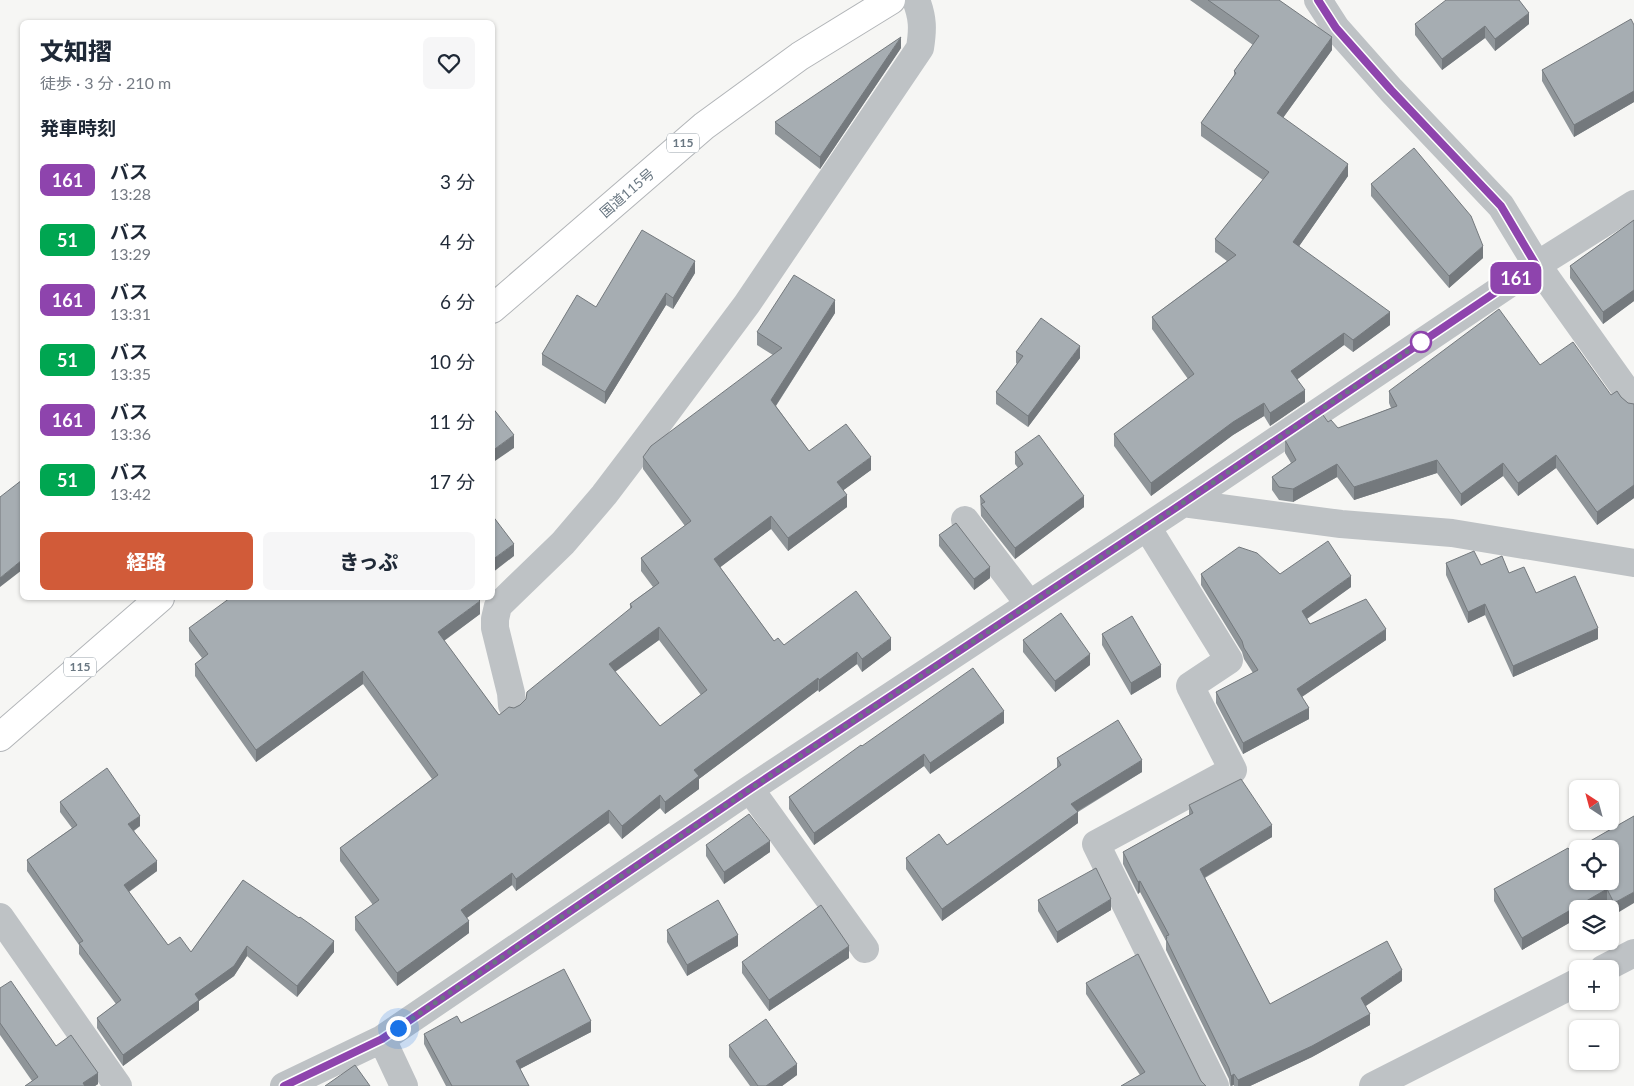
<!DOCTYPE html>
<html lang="ja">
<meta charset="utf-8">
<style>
body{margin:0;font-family:Lato,"Noto Sans JP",sans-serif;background:#f6f6f7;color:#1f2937;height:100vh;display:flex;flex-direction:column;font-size:19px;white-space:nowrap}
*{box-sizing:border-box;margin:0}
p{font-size:16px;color:#747a83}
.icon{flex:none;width:28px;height:28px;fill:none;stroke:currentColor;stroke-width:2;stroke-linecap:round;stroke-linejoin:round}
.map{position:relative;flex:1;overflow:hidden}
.details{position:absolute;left:20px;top:20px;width:475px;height:580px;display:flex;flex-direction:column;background:#fff;border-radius:8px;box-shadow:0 1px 4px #0004}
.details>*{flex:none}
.badge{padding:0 10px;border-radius:8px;font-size:18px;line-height:32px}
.needle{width:32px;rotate:324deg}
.fabs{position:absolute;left:1569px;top:780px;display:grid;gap:10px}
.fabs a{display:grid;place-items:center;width:50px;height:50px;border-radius:8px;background:#fff;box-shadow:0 1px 4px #0004;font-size:25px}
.you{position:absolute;width:25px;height:25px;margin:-12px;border:4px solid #fff;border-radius:50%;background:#1a73e8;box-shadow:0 0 0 8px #1a73e833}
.map>.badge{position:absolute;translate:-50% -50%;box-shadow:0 0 0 2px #fff}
h2{padding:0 20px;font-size:19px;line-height:45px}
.round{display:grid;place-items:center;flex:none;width:52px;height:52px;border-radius:8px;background:#f6f6f7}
.summary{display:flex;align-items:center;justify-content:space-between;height:85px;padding:0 20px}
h1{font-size:24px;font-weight:800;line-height:38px}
.action{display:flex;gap:10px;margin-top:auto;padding:10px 20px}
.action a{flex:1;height:58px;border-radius:8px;background:#d15b39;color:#fff;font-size:20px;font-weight:800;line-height:58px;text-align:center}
.action a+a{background:#f6f6f7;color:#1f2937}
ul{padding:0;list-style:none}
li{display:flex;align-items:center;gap:15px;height:60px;padding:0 20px}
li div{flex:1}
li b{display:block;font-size:19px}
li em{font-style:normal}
li .badge{min-width:55px;font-weight:700;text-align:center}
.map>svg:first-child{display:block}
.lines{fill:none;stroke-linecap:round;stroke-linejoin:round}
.highway-casing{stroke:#b2b5b8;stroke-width:30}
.minor{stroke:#bec2c5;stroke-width:28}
.highway{stroke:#fff;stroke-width:28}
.wall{fill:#8f9599;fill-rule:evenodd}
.shaded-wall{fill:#74797d}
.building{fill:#a6adb2;stroke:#74797d;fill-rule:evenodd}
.line-casing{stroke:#fff;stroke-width:11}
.line{stroke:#8e44ad;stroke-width:8}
.walk{stroke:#697782;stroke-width:5;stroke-dasharray:0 9}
.stop-dot{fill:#fff;stroke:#8e44ad;stroke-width:2.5}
.labels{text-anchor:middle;stroke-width:5;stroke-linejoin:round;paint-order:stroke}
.shield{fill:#fff;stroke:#96a0a8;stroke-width:1}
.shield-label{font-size:12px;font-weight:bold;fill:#697782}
.street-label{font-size:14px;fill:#697782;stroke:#fff}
</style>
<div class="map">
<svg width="1634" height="1086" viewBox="0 0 1634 1086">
<rect width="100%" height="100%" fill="#f6f6f4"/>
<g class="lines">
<g class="highway-casing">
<path id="highway" d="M492,309l212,-183 96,-70 91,-56
M0,737l160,-139"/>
</g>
<path class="minor" d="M1318,0l18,28 55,62 110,116 36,59 97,136
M1183,503l354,-238 97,-61
M965,520l64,84
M1147,527l82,133 -39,26 43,84 -137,74 119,242
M512,705l-1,-12 -16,-65v-9l3,-13 65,-63 41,-48 41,-54 102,-137 173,-256c3,-19 3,-30 -4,-48
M750,789l115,160
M0,917l118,169
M1603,969l31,-16
M382,1039l22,47
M284,1086l98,-47 368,-250 433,-286 158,21 111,9 182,30
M1373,1086l205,-104"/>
<use href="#highway" class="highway"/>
</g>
<path class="wall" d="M1190,0h89l53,50 -49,68 65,58 -49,70 91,79 -37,27 -9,-7 -47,34 8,23 -35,24 -6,-10 -31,19 -82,61 -37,-50v-12l74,-55 -36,-50v-12l75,-56 -12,-9v-13l48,-59 -62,-44v-13l33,-47v-5l19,-26z
M1415,24h114l-34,27 -10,-13 -43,32 -27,-35z
M1634,25v77l-60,35 -32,-56v-11z
M901,48l-81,121 -45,-35v-12z
M1371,184l112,74 -34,30 -78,-92z
M1634,220v81l-31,23 -33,-46v-12z
M695,273l-22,36 -7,-4 -61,99 -63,-39v-11l54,-47z
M835,313l-59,93 33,45 62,19 -28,20 4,17 -59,44 -17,-22 -51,38 54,74 10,4 107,5 -29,22 -5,-8 -38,28 -1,-2 -119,89v10l-34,25 -5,-6 -38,31 -13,-16 -93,68 -4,-6 -45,33 2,15 -72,53 -42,-56v-13l18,-12 -33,-44v-13l92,-69 -69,-95 -107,78 -61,-86v-12l7,-6 -13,-17v-13l291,-14 -36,27 55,74 15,-7 6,-3 110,-96v-5l23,-17 -12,-16v-13l44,-32 -42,-57v-12l130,-102 -16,-10v-13zM659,640l42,55 -41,31 -45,-54z
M1016,352l64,6 -52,69 -32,-23v-12l21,-28 -1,-1z
M1540,365l71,30 10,2 7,6 6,1v94l-37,27 -41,-57 -38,28 -15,-20 -42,30 -24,-33 -83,27 -17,-23 -44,25 -14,-2 -7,-10v-13l19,-14 -6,-10v-13l43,-18 10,6 53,-20 -2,-5v-12z
M1015,452l69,55 -69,52 -34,-43 -1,-20 38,-28 -3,-4z
M939,535l51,43 -16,12 -35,-44z
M1446,563l35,2 28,8 89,66 -85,38 -28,-62 -17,8 -22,-48z
M1201,574h79l71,13 -44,32 3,5 76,16 -84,57 7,22 -66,35 -27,-51v-11l37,-19 -9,-14 -2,-7 -41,-67z
M1102,634l59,43 -30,18 -29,-50z
M1023,640l67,25 -35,27 -32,-40z
M1004,723l-74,51 -6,-8 -110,79 -25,-36v-12l73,-51z
M1057,758l85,14 -64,40v11l-136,98 -36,-52v-11l41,-13 110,-77z
M60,802l80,24 -6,5 23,40 -28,21 39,53 23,7 52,-72 91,72 -37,45 -50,-41 -13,20 -35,25v9l-76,56 -26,-38v-10l19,-14 -37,-50v-9l-52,-74v-11l45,-32 -12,-16z
M1189,805l83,32 -67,41 65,126 132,-23 -36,25 4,19 -58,32 -62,29h-16v-1l-4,1 -1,-7 -63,-129v-9l-26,-49 -2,2 -15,-30v-12l66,-37z
M1634,816l-20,99 -7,-14 -85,49 -28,-49v-12l77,-37z
M706,845l64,7 -46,32 -18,-28z
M1038,900l73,10 -54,33 -19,-32z
M667,930l71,16 -51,30 -20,-34z
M849,958l-80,53 -27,-38v-11z
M1086,983l115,98 -61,-6 -54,-81z
M0,988l56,58 42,38 -3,2h-70l7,-5 -32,-46z
M591,1032l-71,37 9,17h-83l-22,-42v-10z
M729,1045l68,30 -15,11h-32l-21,-29z"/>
<path class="shaded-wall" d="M1529,13v11l-34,27v-12z
M1485,26v12l-43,32v-11z
M901,37v11l-81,121v-12z
M1332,37v13l-55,76v-13z
M1634,91v11l-60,35v-12z
M1348,164v12l-55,79v-13z
M1483,246v12l-34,30v-12z
M695,261v12l-22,36v-11z
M1634,290v11l-31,23v-12z
M666,293v12l-61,99v-12z
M835,300v13l-64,100v-13z
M1390,312v13l-37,27v-12z
M1344,333v12l-53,39v-13z
M1080,346v12l-52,69v-11z
M1305,390v12l-35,24v-13z
M1264,403v13l-31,19 -82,61v-13l82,-61z
M514,435v13l-22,15v-12z
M1556,455v13l-38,28v-13z
M871,457v13l-34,25v-13z
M1437,460v13l-83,27v-13z
M1503,463v13l-42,30v-12z
M1337,464v13l-44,25v-13z
M1634,485v13l-37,27v-13z
M847,495v12l-59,44v-13z
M1084,496v11l-69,52v-11z
M771,516v13l-57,43v-13z
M514,544v12l-22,17v-13z
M22,560v10l-22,17v-9z
M990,567v11l-16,12v-11z
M1351,576v11l-49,35v-11z
M480,601v13l-42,31v-13z
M1485,604v11l-17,8v-11z
M659,627v13l-50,36v-12z
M1598,628v11l-85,38v-11z
M1386,629v11l-89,60v-11z
M891,638v12l-29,22v-13z
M857,652v12l-38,28v-12z
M1090,654v11l-35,27v-11z
M1161,665v12l-30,18v-12z
M363,671v13l-107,78v-12z
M818,678v12l-119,89v10l-34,25v-12l29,-32z
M1309,708v11l-66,35v-11z
M1004,711v12l-74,51v-11z
M924,754v12l-110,79v-12z
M1142,760v12l-71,43v-11z
M660,795v13l-38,31v-13z
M609,810v13l-93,68v-12z
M1078,812v11l-136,98v-12z
M140,816v10l-12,8v-10z
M1272,825v12l-72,43v-11z
M770,841v11l-46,32v-12z
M157,861v10l-33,24v-10z
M512,873v12l-51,37v-12z
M1140,881v11l-2,2v-12z
M1607,889v12l-14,8h-15v9l-56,32v-12z
M1634,892v11l-20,12v-12z
M1111,899v11l-54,33v-11z
M469,921v12l-72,53v-13z
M738,935v11l-51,30v-11z
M334,941v11l-37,45v-11z
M247,946v10l-13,20 -35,25v9l-76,56v-11l72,-61z
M849,946v12l-80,53v-11z
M1402,970v11l-41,28v-11z
M1370,1014v11l-58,32 -62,29h-12v-6z
M591,1021v11l-75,39v-10z
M797,1064v11l-15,11h-16z
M98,1073v11l-3,2h-12v-3z
M1234,1074v11l-3,1v-10z"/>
<path class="building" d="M1208,0h71l53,37 -55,76 71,51 -55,78 97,70 -37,28 -9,-7 -53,38 14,19 -35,23 -6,-10 -31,19 -82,61 -37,-49 80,-60 -42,-57 84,-62 -21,-16 54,-67 -68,-49 35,-50 -2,-2 25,-35z
M1446,0h73l10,13 -34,26 -10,-13 -43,33 -27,-35z
M1631,19l3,6v66l-60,34 -32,-55z
M901,37l-81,120 -45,-35z
M1414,148l57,68 12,30 -34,30 -78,-92z
M1634,220v70l-31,22 -33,-46z
M642,230l53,31 -22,37 -7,-5 -61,99 -63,-38 35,-59 19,12z
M794,275l41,25 -64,100 38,51 37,-27 25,33 -34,25 10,13 -59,43 -17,-22 -57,43 60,82 4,-3 6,7 72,-54 35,47 -29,21 -5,-7 -38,28 -1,-2 -124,92 5,6 -34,26 -5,-7 -38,31 -13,-16 -93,69 -4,-6 -51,37 8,11 -72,52 -42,-56 24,-17 -39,-52 98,-73 -75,-104 -107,79 -61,-86 13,-10 -19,-26 41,-30h247l3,3 -42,31 61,83 10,-8 5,1 6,-3 6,-6 1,-7 105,-85 -2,-3 29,-21 -18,-25 50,-37 -48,-64 8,-11 131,-98 -25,-16zM659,627l48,63 -47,36 -51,-62z
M1499,309l41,56 33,-23 38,53 6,-4 4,6 7,6 6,1v81l-37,27 -41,-57 -38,28 -15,-20 -42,31 -24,-34 -83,27 -17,-23 -44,25 -14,-2 -7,-10 24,-17 -11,-20 38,-25 5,7 3,-2 7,8 59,-22 -8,-15z
M1041,318l39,28 -52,70 -32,-24 27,-36 -7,-4z
M492,407l22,28 -22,16z
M1039,435l45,61 -69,52 -34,-44 4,-2 -5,-6 43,-32 -8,-12z
M22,480v80l-22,18v-81z
M492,515l22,29 -22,16z
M956,523l34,44 -16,12 -35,-44z
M1328,541l23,35 -49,35 8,13 56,-25 20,30 -89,60 12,19 -66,35 -27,-51 42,-22 -14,-22 -2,-7 -41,-67 38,-27 18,6 23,21z
M1474,551l7,14 21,-9 7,17 15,-6 12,26 39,-17 23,52 -85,38 -28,-62 -17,8 -22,-49z
M1061,613l29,41 -35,27 -32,-41z
M1132,616l29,49 -30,18 -29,-49z
M973,668l31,43 -74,52 -6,-9 -110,79 -25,-36 72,-52 1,1z
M1118,720l24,40 -71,44 7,8 -136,97 -36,-51 33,-24 8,11 114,-80 -4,-7z
M107,768l33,48 -12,8 29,37 -33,24 44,60 12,-8 11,15 52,-72 56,38 1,-1 34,24 -37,45 -50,-40 -13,20 -39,28 4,6 -76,55 -26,-37 24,-18 -42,-57 4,-2 -56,-81 50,-35 -17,-23z
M1241,779l31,46 -72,44 70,135 117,-63 15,29 -41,28 9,16 -58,32 -74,34 -4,-6 -3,2 -2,-8 -63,-129 1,-1 -1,-2 3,-1 -29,-54 -2,1 -15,-30 70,-39 -4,-8z
M749,814l21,27 -46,31 -18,-27z
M1634,816v76l-20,11 -7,-14 -85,49 -28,-49 74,-41 3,4zM1578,849h32v32h-32z
M1096,868l15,31 -54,33 -19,-32z
M718,900l20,35 -51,30 -20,-35z
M821,905l28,41 -80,54 -27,-38z
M1138,954l63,127 5,5h-85l24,-14 -59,-89z
M564,969l27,52 -75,40 13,25h-77l-28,-52 33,-18 4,7z
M11,981l45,65 15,-11 27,38 -15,10 2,3h-60l13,-9 -38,-54v-35z
M766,1019l31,45 -31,22h-8l-29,-41z
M355,1065l15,21h-45z"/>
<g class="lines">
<g class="line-casing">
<path id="line" d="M284,1086l98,-47 368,-250 421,-278 365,-246 -35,-59 -110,-116 -55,-62 -18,-28"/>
</g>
<use href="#line" class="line"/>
<path class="walk" d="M398,1028l352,-239 421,-278 253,-171 -3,2"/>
</g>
<circle class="stop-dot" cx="1421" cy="342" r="10"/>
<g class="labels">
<g class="shield">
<rect x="667" y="133.5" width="32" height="19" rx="4"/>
<rect x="64" y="657.5" width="32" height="19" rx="4"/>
</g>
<g class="shield-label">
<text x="683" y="147">115</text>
<text x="80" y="671">115</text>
</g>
<g class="street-label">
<text transform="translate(627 193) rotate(-41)" y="5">国道115号</text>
</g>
</g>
</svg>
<div class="fabs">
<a><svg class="needle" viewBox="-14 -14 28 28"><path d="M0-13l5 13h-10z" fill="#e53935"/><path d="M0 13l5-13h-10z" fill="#747a83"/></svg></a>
<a><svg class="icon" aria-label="locate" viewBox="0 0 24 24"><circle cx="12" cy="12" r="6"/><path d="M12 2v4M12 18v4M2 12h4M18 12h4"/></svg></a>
<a><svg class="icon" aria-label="layers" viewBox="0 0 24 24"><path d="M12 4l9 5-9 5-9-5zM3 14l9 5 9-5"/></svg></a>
<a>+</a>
<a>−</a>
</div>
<div class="you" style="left:398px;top:1028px"></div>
<b class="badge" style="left:1516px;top:278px;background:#8e44ad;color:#fff">161</b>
<section class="details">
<div class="summary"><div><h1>文知摺</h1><p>徒歩 · 3 分 · 210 m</p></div><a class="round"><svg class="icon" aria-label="heart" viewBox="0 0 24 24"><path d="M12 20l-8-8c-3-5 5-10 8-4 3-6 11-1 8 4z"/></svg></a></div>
<h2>発車時刻</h2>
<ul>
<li><span class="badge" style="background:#8e44ad;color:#fff">161</span><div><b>バス</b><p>13:28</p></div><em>3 分</em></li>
<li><span class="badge" style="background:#00a651;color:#fff">51</span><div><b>バス</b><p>13:29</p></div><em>4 分</em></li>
<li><span class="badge" style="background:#8e44ad;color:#fff">161</span><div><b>バス</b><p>13:31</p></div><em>6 分</em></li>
<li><span class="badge" style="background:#00a651;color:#fff">51</span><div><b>バス</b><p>13:35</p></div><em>10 分</em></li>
<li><span class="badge" style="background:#8e44ad;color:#fff">161</span><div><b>バス</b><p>13:36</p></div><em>11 分</em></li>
<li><span class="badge" style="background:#00a651;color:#fff">51</span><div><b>バス</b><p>13:42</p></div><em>17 分</em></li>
</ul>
<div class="action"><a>経路</a><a>きっぷ</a></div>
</section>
</div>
